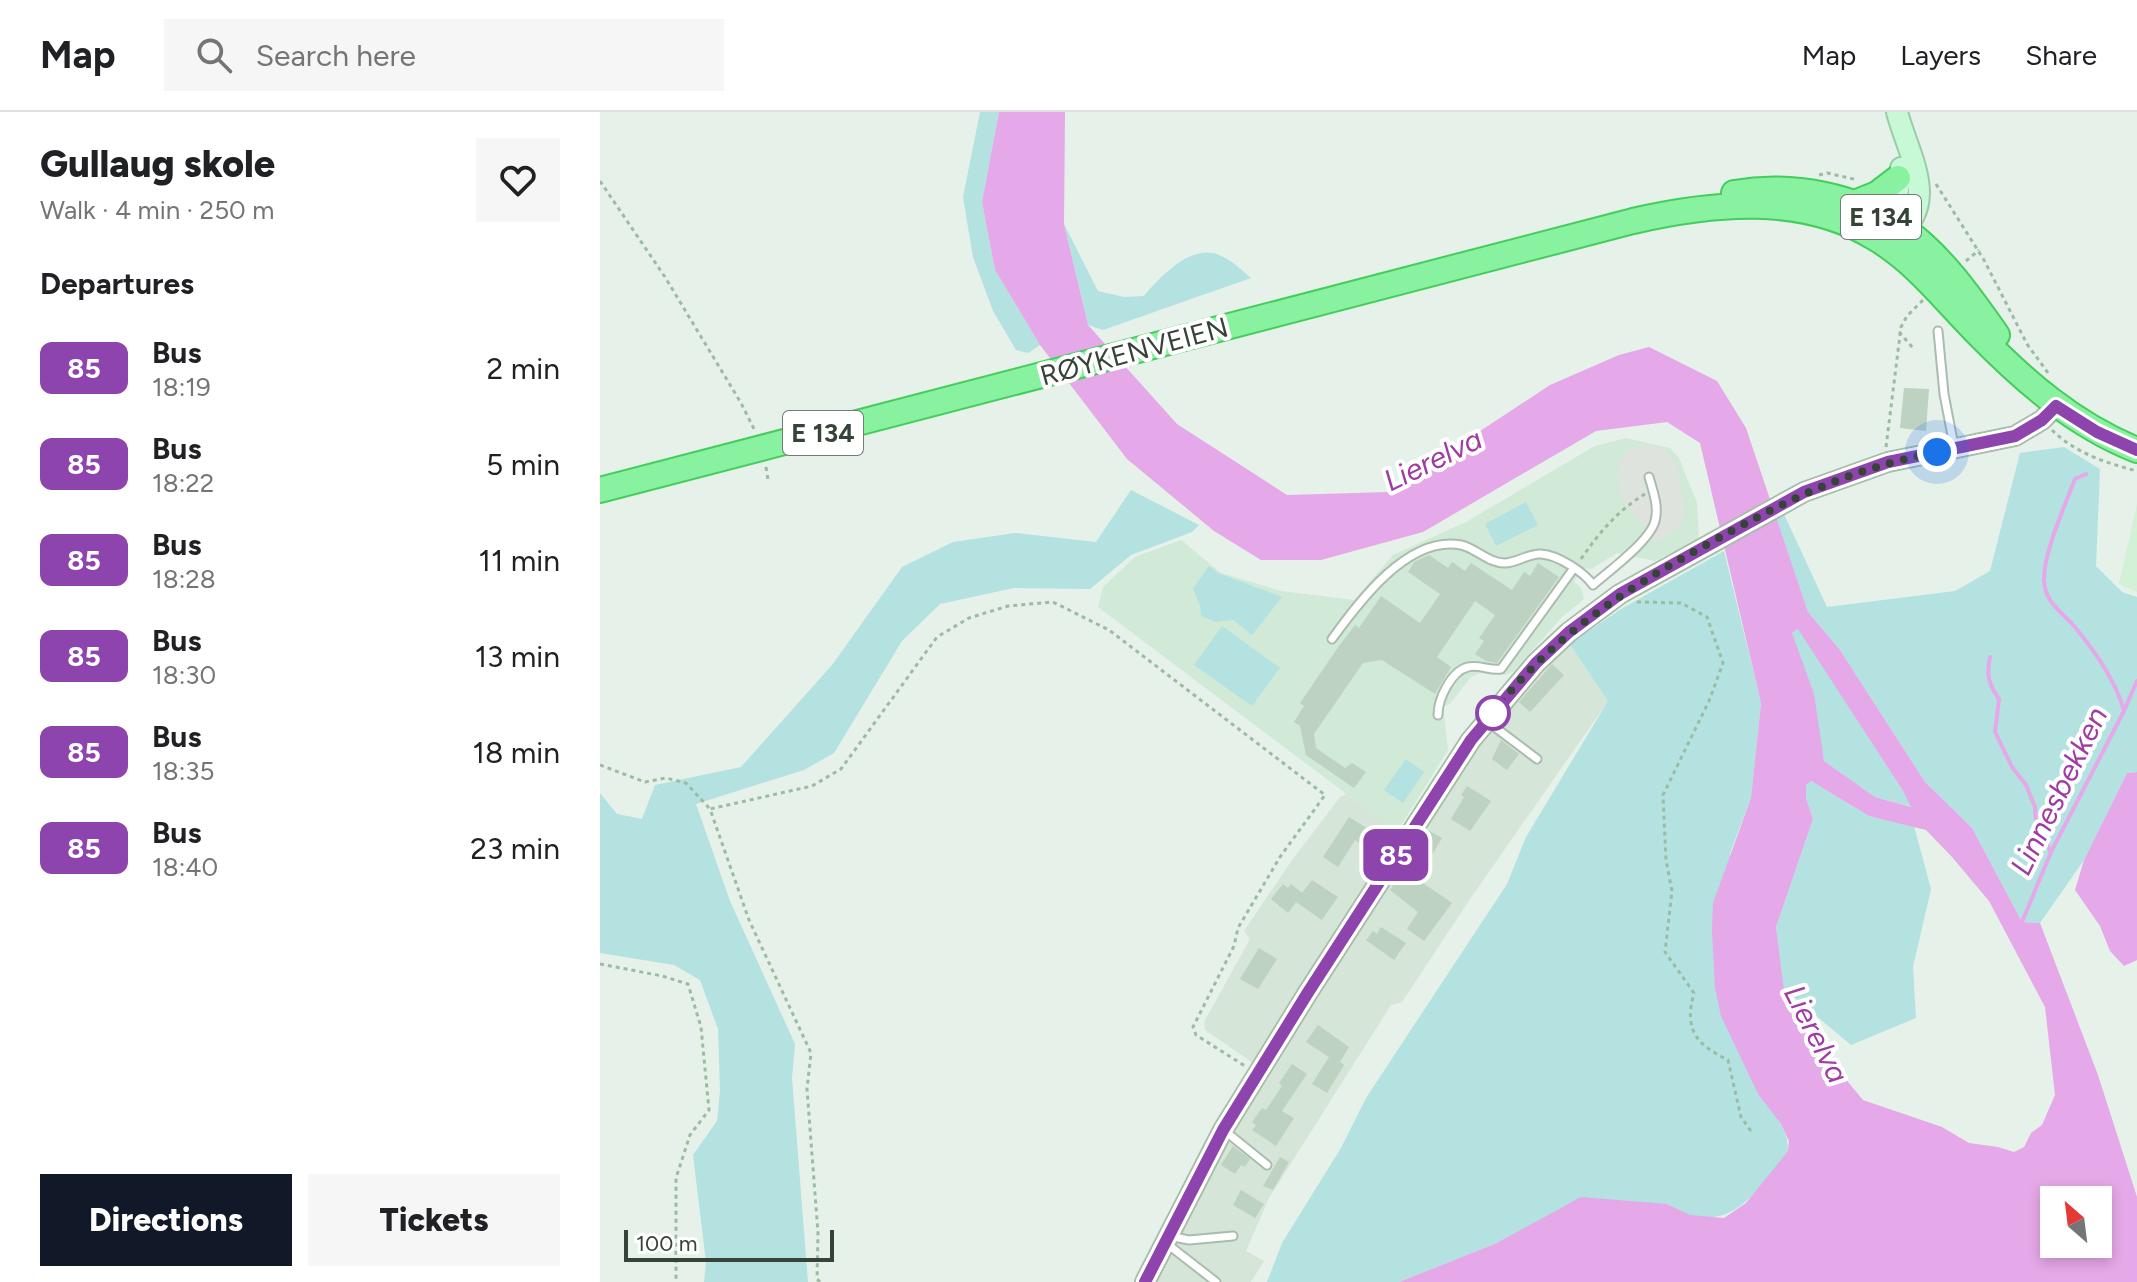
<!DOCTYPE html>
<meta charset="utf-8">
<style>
body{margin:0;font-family:Figtree,sans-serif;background:#f6f6f6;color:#202124;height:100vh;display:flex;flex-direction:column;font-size:30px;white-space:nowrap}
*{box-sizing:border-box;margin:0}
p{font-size:26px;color:#757577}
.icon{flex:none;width:44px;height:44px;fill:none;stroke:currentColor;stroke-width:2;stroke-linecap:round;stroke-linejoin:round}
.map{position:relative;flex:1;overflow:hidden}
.side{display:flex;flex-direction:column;background:#fff;width:600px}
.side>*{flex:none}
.badge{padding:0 16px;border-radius:12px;font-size:28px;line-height:52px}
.needle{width:52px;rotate:332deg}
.buttons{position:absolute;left:1440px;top:1074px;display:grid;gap:16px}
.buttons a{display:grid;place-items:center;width:72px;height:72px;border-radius:0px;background:#fff;box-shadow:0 4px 12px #0003;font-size:40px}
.scale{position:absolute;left:24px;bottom:20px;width:210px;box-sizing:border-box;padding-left:8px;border:4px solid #364338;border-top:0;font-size:22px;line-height:28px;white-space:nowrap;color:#364338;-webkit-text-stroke:6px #fff;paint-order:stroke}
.you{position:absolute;width:40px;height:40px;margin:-20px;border:6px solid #fff;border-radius:50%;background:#1a73e8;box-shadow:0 0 0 12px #1a73e833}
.map>.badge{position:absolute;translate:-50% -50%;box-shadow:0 0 0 4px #fff}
h2{padding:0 40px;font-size:30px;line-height:72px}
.round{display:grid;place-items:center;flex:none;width:84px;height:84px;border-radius:0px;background:#f6f6f6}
.head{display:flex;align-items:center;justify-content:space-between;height:136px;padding:0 40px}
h1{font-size:38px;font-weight:800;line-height:60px}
.button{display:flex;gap:16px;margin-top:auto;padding:16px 40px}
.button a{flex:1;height:92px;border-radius:0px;background:#111827;color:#fff;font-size:32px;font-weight:800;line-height:92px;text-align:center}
.button a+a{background:#f6f6f6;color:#202124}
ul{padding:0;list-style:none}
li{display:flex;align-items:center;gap:24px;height:96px;padding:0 40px}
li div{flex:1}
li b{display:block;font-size:30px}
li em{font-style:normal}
li .badge{min-width:88px;font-weight:700;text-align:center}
header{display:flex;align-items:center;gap:48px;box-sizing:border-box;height:112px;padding:0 40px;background:#fff;border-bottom:2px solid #e0e0e0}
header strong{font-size:38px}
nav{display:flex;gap:44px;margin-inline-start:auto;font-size:28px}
.search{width:560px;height:72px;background:#f6f6f6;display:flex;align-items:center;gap:20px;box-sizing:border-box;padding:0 28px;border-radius:0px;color:#757577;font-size:30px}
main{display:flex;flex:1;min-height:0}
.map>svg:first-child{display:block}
.residential{fill:#d5e5d8}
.commercial{fill:#d3f1d7}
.education{fill:#d1e9d7}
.green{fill:#b3e2e1}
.parking{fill:#dee3de}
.water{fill:#e5a8e8;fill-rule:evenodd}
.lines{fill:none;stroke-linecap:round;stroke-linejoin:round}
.stream{stroke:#e5a8e8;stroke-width:4}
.building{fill:#bdd2c0}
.service-casing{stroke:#aabcae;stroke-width:11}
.tertiary-casing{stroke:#aabcae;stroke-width:22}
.secondary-casing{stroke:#9acca8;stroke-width:24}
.trunk-casing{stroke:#44cd5c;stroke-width:28}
.path{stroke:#9cbca2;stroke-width:3;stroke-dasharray:4 4;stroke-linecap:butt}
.service{stroke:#fff;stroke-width:7}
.tertiary{stroke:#fff;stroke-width:18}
.secondary{stroke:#c8f9d7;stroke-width:20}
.trunk{stroke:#88f2a0;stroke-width:24}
.line-casing{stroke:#fff;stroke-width:18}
.line{stroke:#8e44ad;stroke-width:12}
.walk{stroke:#364338;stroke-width:8;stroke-dasharray:0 14.4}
.stop-dot{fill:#fff;stroke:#8e44ad;stroke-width:4}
.labels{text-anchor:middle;stroke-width:8;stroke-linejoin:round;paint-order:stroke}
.shield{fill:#fff;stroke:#727b74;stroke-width:2}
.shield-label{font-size:26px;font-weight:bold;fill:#364338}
.street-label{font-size:28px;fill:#364338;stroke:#fff}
.water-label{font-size:30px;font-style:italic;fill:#a03aa4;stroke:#fff}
</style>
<header>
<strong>Map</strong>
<div class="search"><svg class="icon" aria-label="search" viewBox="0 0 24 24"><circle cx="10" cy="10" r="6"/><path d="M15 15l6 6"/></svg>Search here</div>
<nav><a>Map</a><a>Layers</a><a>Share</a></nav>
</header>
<main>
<section class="side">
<div class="head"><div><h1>Gullaug skole</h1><p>Walk · 4 min · 250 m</p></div><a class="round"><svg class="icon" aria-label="heart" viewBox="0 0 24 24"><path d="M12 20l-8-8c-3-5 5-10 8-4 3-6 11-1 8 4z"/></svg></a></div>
<h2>Departures</h2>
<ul>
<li><span class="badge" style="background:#8e44ad;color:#fff">85</span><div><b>Bus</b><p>18:19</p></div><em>2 min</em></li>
<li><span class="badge" style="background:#8e44ad;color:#fff">85</span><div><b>Bus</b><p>18:22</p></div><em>5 min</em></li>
<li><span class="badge" style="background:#8e44ad;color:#fff">85</span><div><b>Bus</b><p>18:28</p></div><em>11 min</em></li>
<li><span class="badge" style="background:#8e44ad;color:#fff">85</span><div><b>Bus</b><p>18:30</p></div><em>13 min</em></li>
<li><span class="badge" style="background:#8e44ad;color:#fff">85</span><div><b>Bus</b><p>18:35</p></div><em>18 min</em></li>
<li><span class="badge" style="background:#8e44ad;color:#fff">85</span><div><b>Bus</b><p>18:40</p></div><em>23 min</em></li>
</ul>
<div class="button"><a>Directions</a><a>Tickets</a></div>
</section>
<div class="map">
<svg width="1537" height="1170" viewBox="0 0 1537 1170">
<rect width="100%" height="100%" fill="#e6f1e9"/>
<path class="residential" d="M970,532l39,56 -139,199 -68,103 -11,3 -122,193 -23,53 18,10 -13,21h-96l49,-100 63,-103 -18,-19 -44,-30 -1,-8 46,-83 -6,-8 46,-68 50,-66 6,-3 70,51 61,-102 85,-95z"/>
<path class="commercial" d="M1537,392v88l-18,-8z"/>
<path class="education" d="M1026,326l44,10 9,10 18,45 2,36 -44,22 -38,-8 -26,16 -7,-1 -10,13 7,7 3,11 -22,18 -49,55 -8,3 -21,-4 -13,6 -21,27 -7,2 5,44 -51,82 -299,-225 5,-20 32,-30 46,-17 40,33 60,18 73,9 39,-45 73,-33 129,-76z"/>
<path class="green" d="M380,0h19l-17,90 13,68 45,75 -12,8 -12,-3 -23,-39 -20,-54 -10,-60z
M464,112l34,67 26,6 20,-1c15,-18 43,-48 69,-43 14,3 28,16 38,25l-148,52 -15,-5z
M1464,335l36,22 -4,97 26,26 15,5v175l-10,1 -43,87 -44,63 -18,-1 -50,-94 -47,-46 -85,-132 -32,-38 -33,-96 8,-4 44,95 128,-16 35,-20 30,-118z
M531,378l68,35 -7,7 -61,23 -41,34 -76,-1 -74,16 -38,37 -68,112 -30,17 -108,34 34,97 65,143 -3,34 16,204h-104l2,-20 -13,-107 24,-34 3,-30 -2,-62 -18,-49 -26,-15 -74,-12v-160l17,21 25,5 13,-34 86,-18 91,-102 70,-98 51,-25 62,-9 81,9z
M926,390l12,23 -42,21 -11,-22z
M1124,439l37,152 -10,95 -21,55 28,241c13,17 32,35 30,58 -26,31 -51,77 -98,63 -8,-2 -16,-8 -23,-11l-170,39 -98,39h-132l15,-39 59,-95 25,-50 141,-214 19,-47 82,-136 -38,-57 51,-35z
M609,454l9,7 64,24 -30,38 -19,-15 -17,2 -15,-6 -1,-10 -7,-17z
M622,514l58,42 -28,38 -58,-41z
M1198,516l105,163 9,16 -37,-10 -51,-36 -32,-128z
M806,647l18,13 -21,31 -19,-13z
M1211,669l58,35 45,10 17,63 -18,78 3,51 -65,27 -68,-57 -7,-61 37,-108 -7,-21v-13z"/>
<path class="parking" d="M1043,333h13l11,7 10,14 8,48 -5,11 -22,17 -36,-42 -4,-21 2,-18 7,-10z"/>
<path class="water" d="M399,0h66l-1,112 24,101 89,99 110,71 101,-3 162,-107 69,-30 30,-8 68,34 29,47 62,184 32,38 85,132 47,46 50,94 18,1 58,152 39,122v85h-738l98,-39 84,-46 86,7 23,11 34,3 22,-15 42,-52 1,-10 -8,-17 -23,-30 -37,-78 -6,-28 -3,-58 1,-27 38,-105 10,-95 -61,-260 -33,-21 -71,9 -173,101 -102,28h-60l-47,-29 -87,-72 -87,-114 -45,-75 -13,-68zM1198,517l105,162 8,16 -36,-10 -51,-36 -10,-67 -22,-61zM1211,669l58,35 57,14 26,27 37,44 56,106 10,88 -13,30 -11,8 -7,14 -10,5 -16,-5 -29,-4 -27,-16 -79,-27 -77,-93 -10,-80 37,-108 -7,-21v-13zM1454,1088h44v44h-44z
M1537,660v188l-13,6 -14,-15 -10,-25 -25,-36 9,-30 43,-87z"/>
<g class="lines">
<path class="stream" d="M1486,362l-11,5c-10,27 -32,74 -31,102 2,23 17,30 30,45 20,24 42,55 50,85
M1390,545c-4,18 -1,28 9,42l-4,33 17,35 14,18 9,22 1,17 15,28
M1422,810l29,-70 73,-141 13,-30"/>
</g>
<path class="building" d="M1304,276l25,1 -3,42 -26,-3z
M829,443l19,13 4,-6 13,9 6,-8 41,27 12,-18 6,4 8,-13 21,14 -62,86 -11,-2 -11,-7 9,-13 -5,-3 16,-23 -20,-14 -38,56 14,10 -16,27 -53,-34 -19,3 -49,71 2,14 29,20 7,-5 14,9 -12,16 -48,-33 -6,-29 -6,-4 10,-16 -4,-3 39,-57 16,-21 4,3 22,-32 39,27 20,-29 -32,-22 6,-10z
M952,552l12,11 -34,37 -11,-10z
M901,628l18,14 -12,16 -15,-11z
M867,674l24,15 -21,30 -19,-12 13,-22 -3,-2z
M749,705l34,21 -9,15 -19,-13 -17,27 -15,-10z
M828,718l14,8 -23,39 1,4 32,22 -28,38 -17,-12 11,-17 -28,-22z
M712,768l26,17 -16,23 -26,-18 -8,11 -17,-14 12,-15 5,4 3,-4 11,9z
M781,815l25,16 -12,17 -28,-20 7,-9 4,3z
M659,836l18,11 -19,30 -18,-10z
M718,913l31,22 -9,15 4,3 -17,28 -15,-9 17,-27 -23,-15z
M692,952l15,10 -25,37 12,7 -18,28 -24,-16 4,-5 -4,-3 10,-14 4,2 16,-24 -3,-3z
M633,1034l17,13 -5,8 -4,-2 -6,9 -14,-9z
M680,1045l9,5 -16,28 -10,-4z
M641,1078l23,14 -9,14 -22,-13z"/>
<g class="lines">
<g class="service-casing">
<path id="service" d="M1338,219l6,63 10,52
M732,527c27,-37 76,-104 129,-94 15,3 28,19 45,18 12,-1 24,-10 35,-9 17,1 43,18 52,31 16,-14 57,-44 62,-64 4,-14 -2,-30 -6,-44
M838,603c0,-16 13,-44 30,-48 11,-3 22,4 33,2l73,-101
M888,610l49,37
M625,1019l42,34
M569,1124l20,4 44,-4
M566,1131l50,39"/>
</g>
<g class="tertiary-casing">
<path id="tertiary" d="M545,1170l78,-152 84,-136 164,-254 65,-77 33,-31 51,-38 184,-102 84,-30 127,-26 27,-16 14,-14"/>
</g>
<g class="secondary-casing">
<path id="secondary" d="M1286,122l12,-44 3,-22
M1294,125c48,-32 14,-82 3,-125"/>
</g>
<g class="trunk-casing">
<path id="trunk" d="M1134,81c58,-10 122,2 170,36 37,26 67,69 93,106
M1252,92l25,-10 21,-16
M0,378l1033,-269c79,-18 170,-28 242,17 41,24 69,62 102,95 47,48 97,92 160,117"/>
</g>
<path class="path" d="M1219,63l8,-2 31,7
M0,69l65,96 76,126 13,26
M1336,72l48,76 43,84 21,29
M1366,149l13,-11
M1299,220l14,16
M1452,318c23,23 54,33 85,41
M1286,335l15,-120 6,-11 16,-16
M166,355l2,13
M981,447c18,-26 36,-48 64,-65
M1037,490l44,1 26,14 16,46 -14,38 -46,94 3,65 6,31 -7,61 29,41c-10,36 1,51 34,67l13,57 12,17
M0,653l45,17 21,-4 20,5 24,26
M0,852l62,12 26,8 13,43 8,83 -19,25 -14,43v104
M220,1170l-3,-3 1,-46 -11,-144 4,-36 -62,-133 -39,-111 102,-23 29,-17 96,-132 32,-19 39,-12 45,-4 56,28 216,165 -45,62 -42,71 -4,18 -41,81 3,8 49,31"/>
<use href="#service" class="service"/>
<use href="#tertiary" class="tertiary"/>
<use href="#secondary" class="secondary"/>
<use href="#trunk" class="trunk"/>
</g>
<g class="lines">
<g class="line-casing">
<path id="line" d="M545,1170l78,-152 84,-136 164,-254 65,-77 33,-31 51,-38 184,-102 84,-30 127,-26 27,-16 14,-14 41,26 40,18"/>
</g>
<use href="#line" class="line"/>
<path class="walk" d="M893,601c59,-77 130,-122 213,-168 81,-45 140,-75 231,-93"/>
</g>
<circle class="stop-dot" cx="893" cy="601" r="16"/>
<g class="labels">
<g class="shield">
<rect x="1241" y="83" width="80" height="44" rx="6"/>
<rect x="183" y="299" width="80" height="44" rx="6"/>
</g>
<g class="shield-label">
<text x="1281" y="114">E 134</text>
<text x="223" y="330">E 134</text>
</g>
<g class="street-label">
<text transform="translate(534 239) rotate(-15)" y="10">RØYKENVEIEN</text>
</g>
<g class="water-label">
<text transform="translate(833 348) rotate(-26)" y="10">Lierelva</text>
<text transform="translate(1459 679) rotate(-64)" y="10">Linnesbekken</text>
<text transform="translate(1216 922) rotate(63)" y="10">Lierelva</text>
</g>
</g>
</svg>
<div class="buttons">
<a><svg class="needle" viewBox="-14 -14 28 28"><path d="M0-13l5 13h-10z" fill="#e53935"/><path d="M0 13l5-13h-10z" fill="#757577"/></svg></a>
</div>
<div class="scale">100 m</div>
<div class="you" style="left:1337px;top:340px"></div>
<b class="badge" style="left:796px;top:743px;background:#8e44ad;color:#fff">85</b>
</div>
</main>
